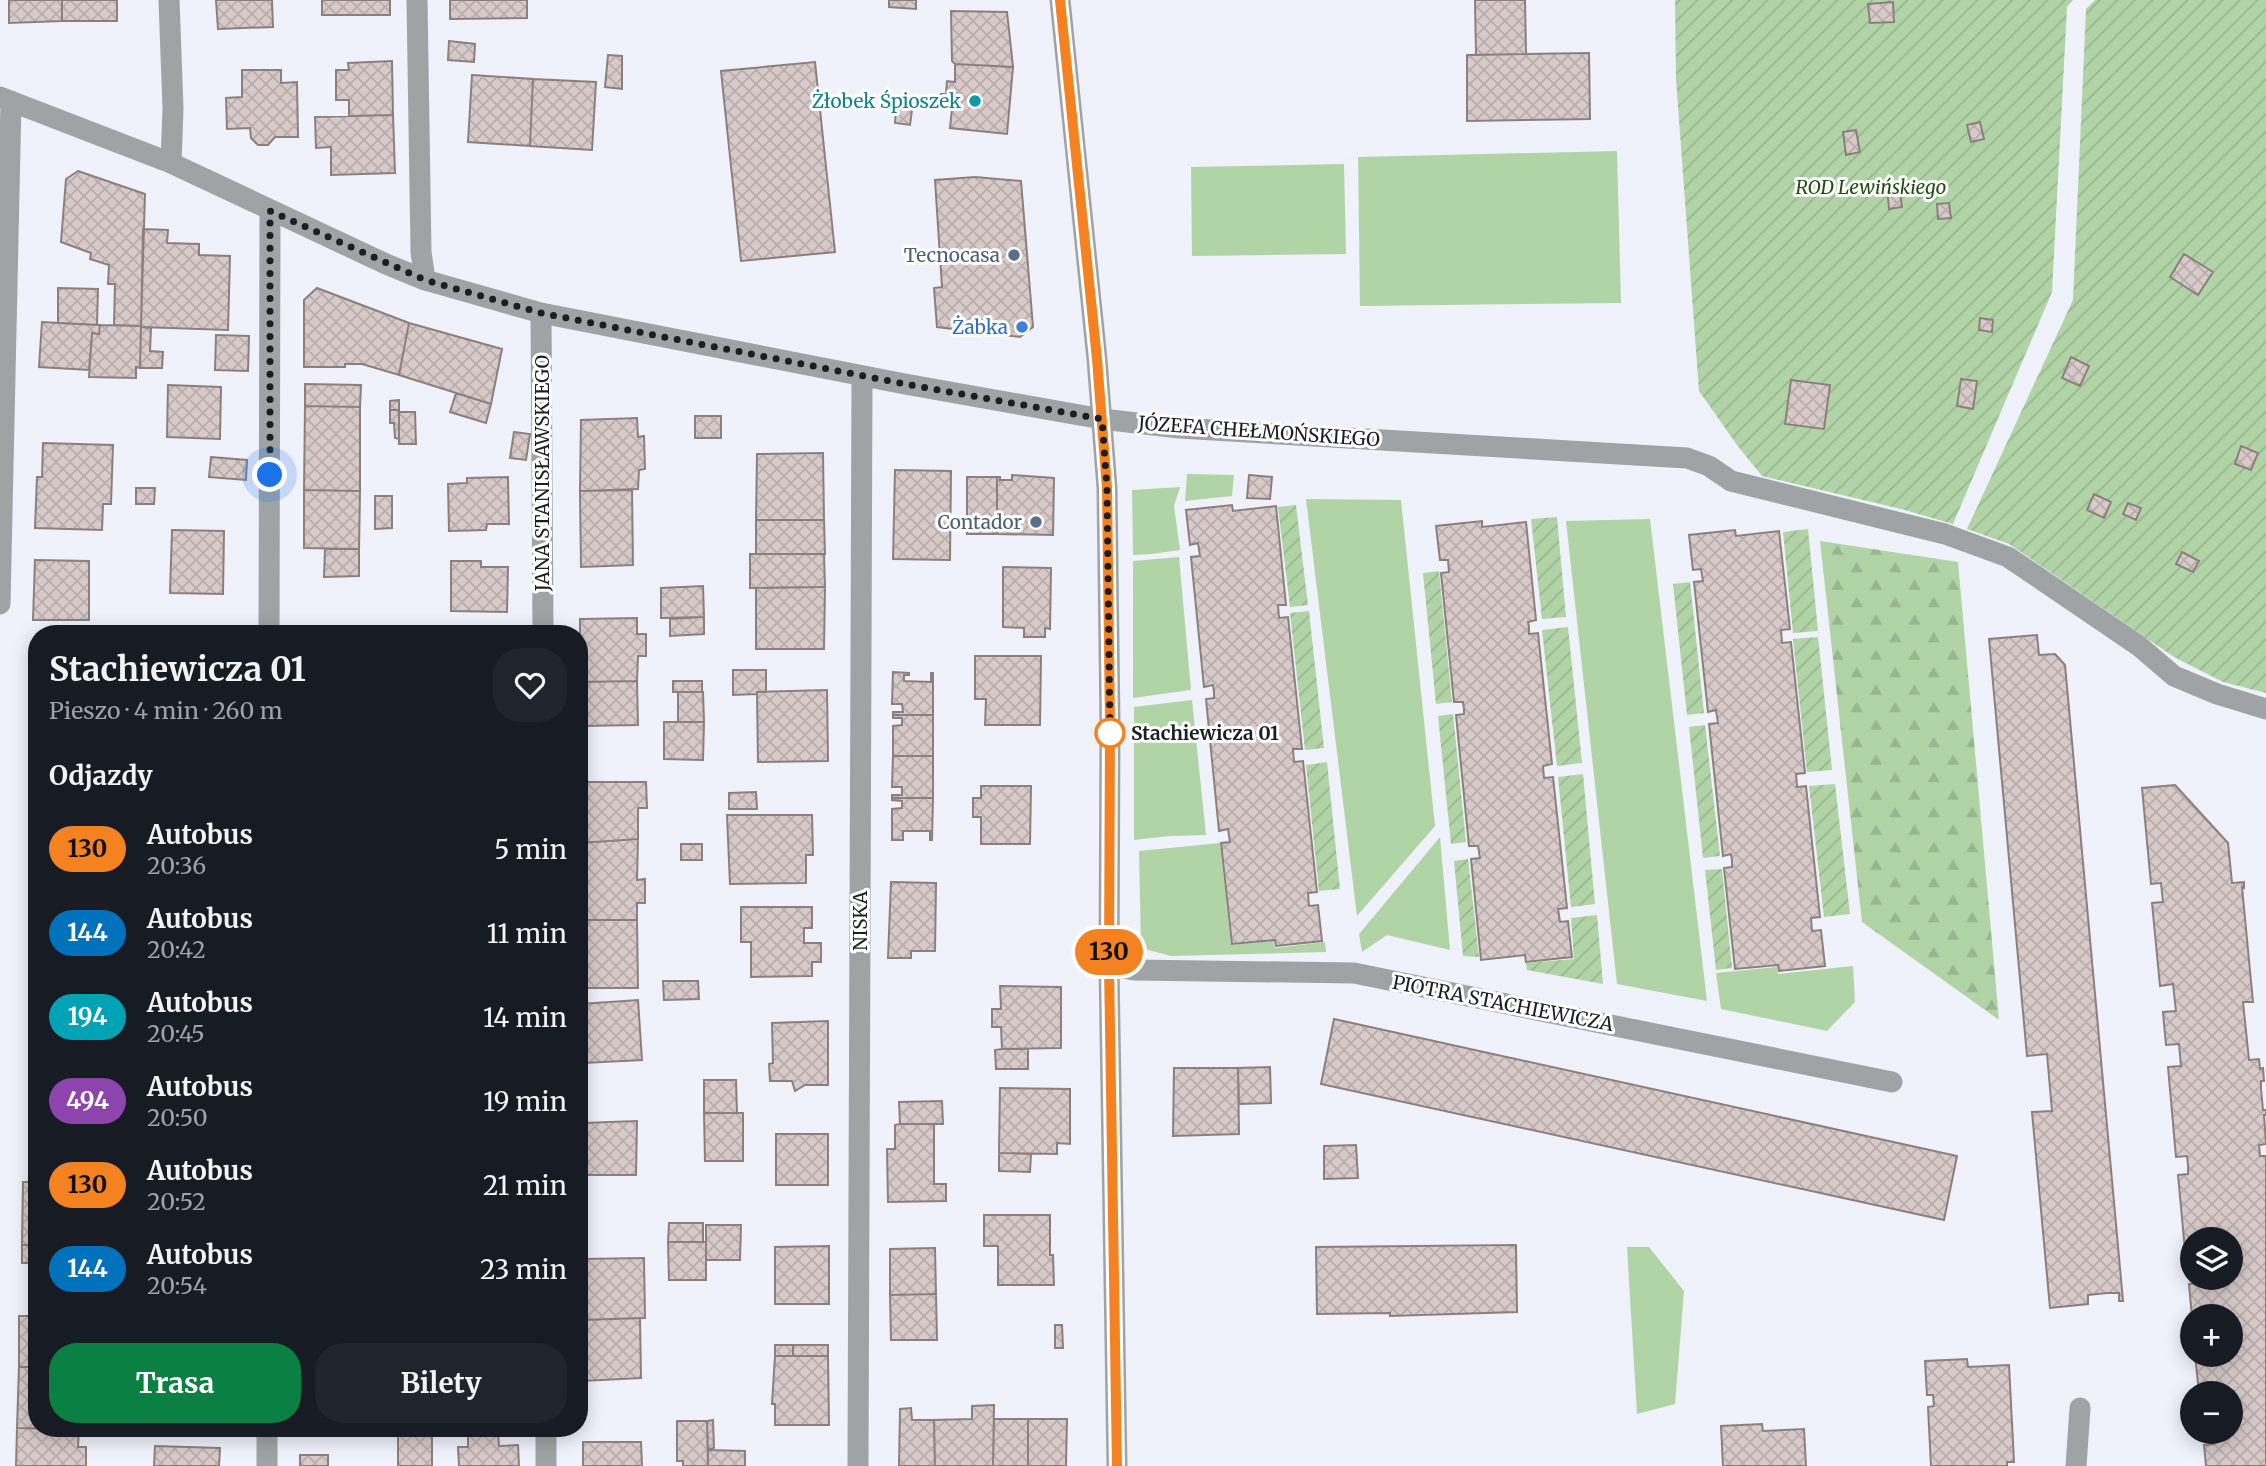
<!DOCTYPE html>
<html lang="pl">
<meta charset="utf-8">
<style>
body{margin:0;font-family:Merriweather,serif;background:#20242c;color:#f1f3f6;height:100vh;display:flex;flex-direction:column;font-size:26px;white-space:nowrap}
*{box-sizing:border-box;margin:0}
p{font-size:23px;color:#9ea1a6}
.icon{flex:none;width:38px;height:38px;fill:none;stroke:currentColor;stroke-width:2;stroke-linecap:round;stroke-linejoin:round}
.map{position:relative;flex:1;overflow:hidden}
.panel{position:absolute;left:28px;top:625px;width:560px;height:812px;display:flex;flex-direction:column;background:#171b24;border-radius:28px;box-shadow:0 4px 18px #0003}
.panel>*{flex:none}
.badge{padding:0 14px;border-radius:23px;font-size:24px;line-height:46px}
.fabs{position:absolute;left:2180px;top:1227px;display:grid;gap:14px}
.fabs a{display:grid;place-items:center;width:63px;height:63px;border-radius:50%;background:#171b24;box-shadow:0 4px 18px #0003;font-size:35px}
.you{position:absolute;width:35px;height:35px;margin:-18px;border:5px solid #fff;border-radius:50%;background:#1a73e8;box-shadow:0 0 0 10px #1a73e833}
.map>.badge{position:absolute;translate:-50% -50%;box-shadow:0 0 0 4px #fff}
h2{padding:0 21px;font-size:26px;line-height:63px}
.round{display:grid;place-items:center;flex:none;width:74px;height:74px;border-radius:28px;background:#20242c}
.headline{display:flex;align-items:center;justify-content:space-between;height:119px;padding:0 21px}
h1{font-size:33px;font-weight:700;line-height:52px}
.primary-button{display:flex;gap:14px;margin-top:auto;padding:14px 21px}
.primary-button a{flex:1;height:80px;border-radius:28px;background:#0b8043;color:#fff;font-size:28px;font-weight:700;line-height:80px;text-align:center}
.primary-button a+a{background:#20242c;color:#f1f3f6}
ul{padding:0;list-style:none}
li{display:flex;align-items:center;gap:21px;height:84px;padding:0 21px}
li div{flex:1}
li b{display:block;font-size:26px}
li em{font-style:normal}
li .badge{min-width:77px;font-weight:700;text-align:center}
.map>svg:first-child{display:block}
.green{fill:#b1d4a7}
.forest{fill:url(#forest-firs)}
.garden{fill:url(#garden-furrows)}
.building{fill:url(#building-cross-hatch);stroke:#8b807e;stroke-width:2}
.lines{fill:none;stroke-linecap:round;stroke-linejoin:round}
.minor{stroke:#9fa3a6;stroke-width:21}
.line-casing{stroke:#fff;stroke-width:16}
.line{stroke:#f58220;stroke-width:10}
.walk{stroke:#1d1e21;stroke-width:7;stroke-dasharray:0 12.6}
.culture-dot{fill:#0f9aa8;stroke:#fff;stroke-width:2.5}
.service-dot{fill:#5c6f8a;stroke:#fff;stroke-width:2.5}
.shop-dot{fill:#3f7fe0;stroke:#fff;stroke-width:2.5}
.stop-dot{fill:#fff;stroke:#f58220;stroke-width:3.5}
.labels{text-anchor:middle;stroke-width:6;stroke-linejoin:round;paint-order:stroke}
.culture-label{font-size:19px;fill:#0d838f;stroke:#fff;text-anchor:end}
.park-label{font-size:19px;font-style:italic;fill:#214b11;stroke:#fff}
.service-label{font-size:19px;fill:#4e5e75;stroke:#fff;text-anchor:end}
.shop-label{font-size:19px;fill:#366cbe;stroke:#fff;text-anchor:end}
.street-label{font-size:19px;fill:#1d1e21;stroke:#fff}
.stop-label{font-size:19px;font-weight:bold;fill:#1d1e21;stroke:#fff;text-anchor:start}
</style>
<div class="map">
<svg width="2266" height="1466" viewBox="0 0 2266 1466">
<defs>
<pattern id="forest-firs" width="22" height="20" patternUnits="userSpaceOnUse" patternTransform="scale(1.75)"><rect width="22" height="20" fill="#b1d4a7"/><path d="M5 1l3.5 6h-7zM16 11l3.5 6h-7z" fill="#98b68f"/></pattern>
<pattern id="garden-furrows" width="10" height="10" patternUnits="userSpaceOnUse" patternTransform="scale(1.75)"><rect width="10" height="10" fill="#b1d4a7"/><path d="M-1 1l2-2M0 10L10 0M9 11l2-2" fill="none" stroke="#98b68f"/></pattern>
<pattern id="building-cross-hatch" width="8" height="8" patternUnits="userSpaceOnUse" patternTransform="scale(1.75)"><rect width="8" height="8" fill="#d7cac8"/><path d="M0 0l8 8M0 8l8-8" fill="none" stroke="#b8adac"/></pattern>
</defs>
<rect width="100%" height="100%" fill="#eff1fb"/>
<path class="green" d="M1617,151l4,152 -261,3 -2,-149z
M1344,164l2,90 -154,2 -1,-89z
M1187,474l47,1 -2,21 -47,5z
M1180,487l-6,19 6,44 -29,4 -18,1 -1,-65z
M1306,499l95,1 34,326 -78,90z
M1650,519l57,482 -90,-17 -51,-463z
M1179,557l12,133 -58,8v-137z
M1192,700l14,135 -36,1 -36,4v-133z
M1440,837l10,113 -63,-15 -25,17 -3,-18z
M1220,843l11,102 42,-4 2,7 50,-6 1,10 -155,4 -30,-8 -2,-97z
M1853,966l2,36 -28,29 -106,-22 -5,-36 61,-6 1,7z
M1627,1247h22l35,44 -9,113 -38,10z"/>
<path class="forest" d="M1820,541l138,21 41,458 -137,-98z"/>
<path class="garden" d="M1675,0h398l-6,7 -15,285 -99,232 -52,-15 -139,-33 -25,-31 -38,-54 -23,-312z
M2095,0h171v693l-43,-11 -49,-25 -165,-113 -42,-15 106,-229 13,-291z
M1296,505l12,100 -18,2 -12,-100z
M1557,517l9,100 -24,2 -11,-100z
M1808,529l10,102 -25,2 -10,-101z
M1439,571l13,131 -16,2 -13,-131z
M1690,582l14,131 -17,2 -14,-131z
M1309,611l15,137 -19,2 -15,-137z
M1568,627l14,136 -25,3 -15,-136z
M1818,637l14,133 -25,2 -14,-133z
M1453,714l13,128 -15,2 -13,-128z
M1705,725l15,131 -17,2 -14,-131z
M1327,762l13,127 -21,2 -13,-126z
M1583,774l12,130 -24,3 -13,-130z
M1835,784l15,130 -26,3 -15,-131z
M1468,859l11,98 -16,-1 -9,-95z
M1722,869l10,99 -16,2 -11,-100z
M1597,915l6,69 -76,-14 -1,-7 48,-4 -3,-41z"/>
<path class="building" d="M9,0h53v21l-53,2z
M62,0h55v21h-55z
M216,0h56l1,27 -55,2z
M322,0h68v15h-68z
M450,0h77v18l-77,1z
M889,0h27v9l-27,-2z
M1475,0h50l1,54 -50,1z
M1893,2l1,20 -24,1 -2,-19z
M951,11l56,1 6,55 -58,-3 -3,-3z
M449,41l26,3 -1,18 -26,-2z
M1589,53l1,66 -123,2v-66z
M608,55l14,1v33l-17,-2z
M392,61l1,54 -44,1v-16h-13v-30h13l-1,-7z
M815,62l20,190 -94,9 -20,-190z
M955,64l58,3 -6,67 -57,-6 2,-19 -12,-1 1,-14h5l1,-13 8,1z
M242,70h39v13l16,-1 1,55h-23l-7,8h-10l-7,-7 -1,-10 -23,1 -1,-31 16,-1z
M472,75l61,4 -3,67 -62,-4z
M533,79l63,3 -4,68 -62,-4z
M896,109l16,1 -2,15 -15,-2z
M393,115l2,58 -64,2v-28l-15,1 -1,-31z
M1980,122l4,17 -13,3 -4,-17z
M1856,130l4,22 -14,3 -3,-23z
M78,171l67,23 -4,132 -27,-1 1,-41h-7l1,-19 -19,-6 1,-6 -30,-11 5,-63z
M975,177l46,4 12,146 -13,10 -83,-10 -3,-39 8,-1 -7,-107z
M1899,186l3,21 -13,2 -2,-22z
M1949,203l2,15 -13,1 -1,-15z
M143,229l25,1 -1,13 32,1v11l31,1 -2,74 -87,-3z
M2184,254l29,18 -15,23 -28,-18z
M58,288l40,1 -1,36 -39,-2z
M317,288l92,35 -10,52 -37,-11h-17v3h-41v-67z
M1980,318l13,2 -1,12 -13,-2z
M42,322l58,3 -1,9 -7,-1 -3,37 -50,-3z
M409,323l93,26 -11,55 -92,-29z
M100,325l41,1 -1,42 -4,-1v11l-47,-1 3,-44 7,1z
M141,327l10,1 -1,23 13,1 -1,16h-22z
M216,335l33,1 -1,35 -33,-1z
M2071,357l18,9 -9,20 -18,-8z
M1961,379l16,2 -4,28 -16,-3z
M1791,380l39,5 -6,44 -39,-5z
M305,384l56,1 -1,22 -55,-1z
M168,385l53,2 -1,52 -53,-2z
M456,393l35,11 -5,19 -36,-11z
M399,400v10h-9v-9z
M305,406l55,1v84l-56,-1z
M390,410h9v29l-4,-1 -1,-15h-4z
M399,412h16l1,32h-17z
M695,416h26v22h-26z
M637,418l1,19 6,-1 1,33 -6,1 -1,19 -58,2 1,-71z
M514,432l16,2 -4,26 -16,-2z
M43,443l70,2 -2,59h-8l-1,26 -67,-2 2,-51h5z
M2241,446l17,7 -7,17 -16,-6z
M823,453l1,67h-68l1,-66z
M211,457l36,3 -1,20 -37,-3z
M895,470l56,1 -1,89 -57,-1z
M1012,475l42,3 -1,57 -56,-1v-57h3v3h12z
M1249,475l23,2 -2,22 -23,-1z
M508,477l1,47h-22l-1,6 -37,1 -1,-47 19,-1v-5z
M967,477h30v57h-30z
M136,488h19l-1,16h-18z
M304,490l56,1 -1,58 -55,-1z
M632,490l1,75 -52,2 -1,-76z
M2094,494l17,8 -7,16 -17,-8z
M375,496h17v32l-17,1z
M2128,503l13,5 -5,12 -13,-6z
M1232,505l1,6 43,-5 10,99h-8l1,13 9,-1 14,132h-9l1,13 9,-1 14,131 -9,1 1,13 9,-1 4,36 -46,5 -1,-6 -43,4 -11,-101 9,-1 -2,-13 -9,2 -13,-132 8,-1v-6l-1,-7 -9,2 -13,-130 9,-1 -2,-13 -8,2 -4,-35z
M756,520h68l1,34h-69z
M1482,521v6l44,-5 10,98 -8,2 1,5v7l9,-1 14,131 -9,2 1,12 9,-1 14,131 -9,1 2,13 8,-1 4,36 -46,5 -1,-7 -44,5 -10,-101 9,-1 -2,-12h-9l-13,-131 8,-1v-5l-1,-7h-9l-13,-129 8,-1 -1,-12h-8l-4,-34z
M172,530l52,1 -1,63 -53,-1z
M1735,530l1,6 43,-5 11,98 -9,1 1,13 9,-1 14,131 -9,1 1,13 9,-1 14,131 -9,1 1,13 9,-1 4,36 -46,5 -1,-6 -43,4 -11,-101 8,-1v-7l-1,-6 -8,2 -14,-132 9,-1 -2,-13 -8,2 -14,-130 9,-1 -2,-12 -8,1 -4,-35z
M325,549h34v27l-35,1z
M2182,552l17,9 -6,11 -17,-8z
M750,554h74l1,33 -75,1z
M35,560l54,1v59h-56z
M451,561h30v6h27l-1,45 -56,-1z
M1003,567l48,1 -1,61 -5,-1v9h-21v-9l-21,-1z
M703,586l1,31 -43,1v-30z
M825,587l-1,62h-68v-61z
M704,617v17l-34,2v-17z
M637,618v16h9v22h-8l-1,25 -57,1v-63z
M2037,635l2,20 16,-1 10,11 58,636h-4v-8h-12l-19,2v9l-38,4 -18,-196 20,-1 -5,-57 -20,2 -38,-417z
M975,656h66l-1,69h-55l1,-26h-11z
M733,670h33v22h-9v2l-24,1z
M893,672l16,1v2h-5v6l27,1v-9h2v42h-40v-3h10l-1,-8h-10z
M637,681l1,44 -56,1 -2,-44z
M673,681h29v11h-29z
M827,690l1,71 -70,1 -1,-70z
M678,692h25l1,30h-26z
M32,695h5v75h-7z
M893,715h40v41h-40v-30l9,-1v-7h-9z
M664,722h40l-1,38 -39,-1z
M893,756h40v42h-41v-3h10v-8h-10z
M30,770h7v54h-7z
M586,782h60l1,26h-9v31l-58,4v-17h6z
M2175,785l53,58 4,40 12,-1v6l-2,-1 11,115h-10l6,58 10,-1 1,10 3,-1 1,13h-3v8l2,21h3v5h-2l2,29 -7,1 1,11h6v310h-60l-2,-21 10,-1 -2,-12h19v-39h-32l-4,-39h36v-38l-39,1 -3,-33 12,-1v-5h30v-39h-38v21l-7,1 -8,-86 10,-1v-9l-1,-9 -11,1 -8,-90 13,-1 -2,-22 -13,1 -3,-33 13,-1 -3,-27 -13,2 -8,-83 11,-1 -2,-19 -10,1 -9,-96z
M981,786h50l-1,58h-49v-27h-8v-19h8z
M756,792l1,17h-28v-16z
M892,798h41l-1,42h-2v-9h-27v9h-11v-31l10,-1v-7l-10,-1z
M727,815h85l1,40h-7v28l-76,1z
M638,839l-1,41 8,-1v24h-8v17h-57v-77z
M681,844h21v16h-21z
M31,882h6v60l-7,-1z
M891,882l45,1 -1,68h-24v7h-23z
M741,907h71v21h-8v15h17v19h-9v14l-61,1v-35h-10z
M580,920h57l1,68h-58z
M663,981h35l1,18 -35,1z
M1000,986l61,1v61l-59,1 -1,-22h-9v-18h9z
M638,1000l4,60 -58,3 -3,-59z
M1334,1019l623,137 -13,64 -623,-136z
M828,1021v64h-23l-10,6 -3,-10h-22l-1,-17 4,-1 -1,-40z
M1002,1049h26v20h-32l-1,-19z
M1270,1067l1,36 -32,1 -1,-36z
M1174,1068h64l1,66 -66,2z
M704,1080h32l1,33h-33z
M1000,1088l70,1v55l-13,-1v11l-58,-1z
M942,1101l1,23h-43l-1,-22z
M704,1113h39v48h-38z
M637,1121l-1,54h-54l1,-52z
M900,1124h34v60h12v17l-58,1 -1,-53h8v-24z
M776,1134h52v51h-52z
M1356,1145l2,33 -34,1v-33z
M999,1153l32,1 -1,18 -31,-1z
M23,1182h14v63h-15z
M984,1215h66v40h3l1,30h-56v-39h-14z
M669,1223h34v19h-35z
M706,1225h35l-1,35h-34z
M668,1242h38v38h-37z
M22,1245h15v18h-15z
M1516,1245l1,67 -127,4v-3l-73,1 -1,-67z
M829,1246v58h-54v-57z
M935,1248l1,46 -46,1v-46z
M644,1258l1,60 -63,2 -1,-61z
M936,1294l1,46h-46l-1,-45z
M19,1316h18v51h-18z
M640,1318l1,60 -59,3v-61z
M1055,1325h7l1,23h-8z
M775,1345h18v11h-18z
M793,1345h35v11h-35z
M775,1356h53l1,69h-54v-21h-3z
M1967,1359l1,8 41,-2 5,97h-7v4h-76l-3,-59 6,-1 -1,-11h-6l-2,-34z
M19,1367h18v61l41,1 -61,-1z
M994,1405l-1,61h-58l-1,-46 38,-1v-13z
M911,1408l1,12h22l1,46h-36l1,-57z
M994,1419h34v47h-35z
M1028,1419h39l-1,47h-38z
M713,1420l1,28 -6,1 -1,-28z
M677,1421h30l1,45h-25v-5h-6z
M1762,1424l1,7 41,-2 2,37h-83l-2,-40z
M17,1428l62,1 -1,18h8v19h-70z
M398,1428h34v38h-34z
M498,1434l1,12 19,-1 1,21h-60l-1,-19h10v-12z
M583,1442h58l1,24h-59z
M155,1446l65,2 -1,18h-65z
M708,1450l37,1v15h-37z
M300,1455h28v11h-28z"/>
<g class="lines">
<path class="minor" d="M169,0l4,108 -2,55
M417,0l4,252 4,28
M1060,0l37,359 10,129 3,237 -1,241 8,500
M0,97l171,66 215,101 39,16 116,33 364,71 197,35 77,9 508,30 22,8 22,15 214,53 63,23 131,89 35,30 43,18 49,15
M541,313l2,321
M0,604l11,-503
M269,634l1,-423
M1109,966l25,4 220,3 538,109
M546,1428v38
M267,1466v-38
M858,1466l4,-1090
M2076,1466l4,-58"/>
</g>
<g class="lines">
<g class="line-casing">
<path id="line" d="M1060,0l37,359 10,129 3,237 -1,241 8,500"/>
</g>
<use href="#line" class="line"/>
<path class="walk" d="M270,475v-264l155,69 116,33 364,71 197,35 5,69 3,245"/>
</g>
<circle class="culture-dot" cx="975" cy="101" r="7"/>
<g class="service-dot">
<circle cx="1014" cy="255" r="7"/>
<circle cx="1036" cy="522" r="7"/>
</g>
<circle class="shop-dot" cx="1022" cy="327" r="7"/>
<circle class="stop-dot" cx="1110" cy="733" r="14"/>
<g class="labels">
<g class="culture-label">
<text x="961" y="108">Żłobek Śpioszek</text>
</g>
<g class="park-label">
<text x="1871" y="194">ROD Lewińskiego</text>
</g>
<g class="service-label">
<text x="1000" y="262">Tecnocasa</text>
<text x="1022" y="529">Contador</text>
</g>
<g class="shop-label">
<text x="1008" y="334">Żabka</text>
</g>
<g class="street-label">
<text transform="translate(1259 431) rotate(4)" y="7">JÓZEFA CHEŁMOŃSKIEGO</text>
<text transform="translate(542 473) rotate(-90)" y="7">JANA STANISŁAWSKIEGO</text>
<text transform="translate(860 921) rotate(-90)" y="7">NISKA</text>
<text transform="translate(1503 1003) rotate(11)" y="7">PIOTRA STACHIEWICZA</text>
</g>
<g class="stop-label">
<text x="1131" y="740">Stachiewicza 01</text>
</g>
</g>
</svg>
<div class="fabs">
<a><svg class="icon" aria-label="layers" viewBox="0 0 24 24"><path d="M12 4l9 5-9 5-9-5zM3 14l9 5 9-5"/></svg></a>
<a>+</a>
<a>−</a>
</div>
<div class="you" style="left:270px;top:475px"></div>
<b class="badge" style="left:1109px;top:952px;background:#f58220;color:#111">130</b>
<section class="panel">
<div class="headline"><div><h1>Stachiewicza 01</h1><p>Pieszo · 4 min · 260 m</p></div><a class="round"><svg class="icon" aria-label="heart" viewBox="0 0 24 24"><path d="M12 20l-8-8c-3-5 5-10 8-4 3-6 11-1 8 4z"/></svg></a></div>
<h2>Odjazdy</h2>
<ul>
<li><span class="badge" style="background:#f58220;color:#111">130</span><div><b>Autobus</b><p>20:36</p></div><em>5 min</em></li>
<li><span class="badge" style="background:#0072bc;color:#fff">144</span><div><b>Autobus</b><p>20:42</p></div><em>11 min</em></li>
<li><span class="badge" style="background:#00a3b4;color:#fff">194</span><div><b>Autobus</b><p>20:45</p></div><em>14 min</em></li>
<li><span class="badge" style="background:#8e44ad;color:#fff">494</span><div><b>Autobus</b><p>20:50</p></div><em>19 min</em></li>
<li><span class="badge" style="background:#f58220;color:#111">130</span><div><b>Autobus</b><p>20:52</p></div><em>21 min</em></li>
<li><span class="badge" style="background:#0072bc;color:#fff">144</span><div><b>Autobus</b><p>20:54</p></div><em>23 min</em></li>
</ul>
<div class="primary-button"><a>Trasa</a><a>Bilety</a></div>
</section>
</div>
